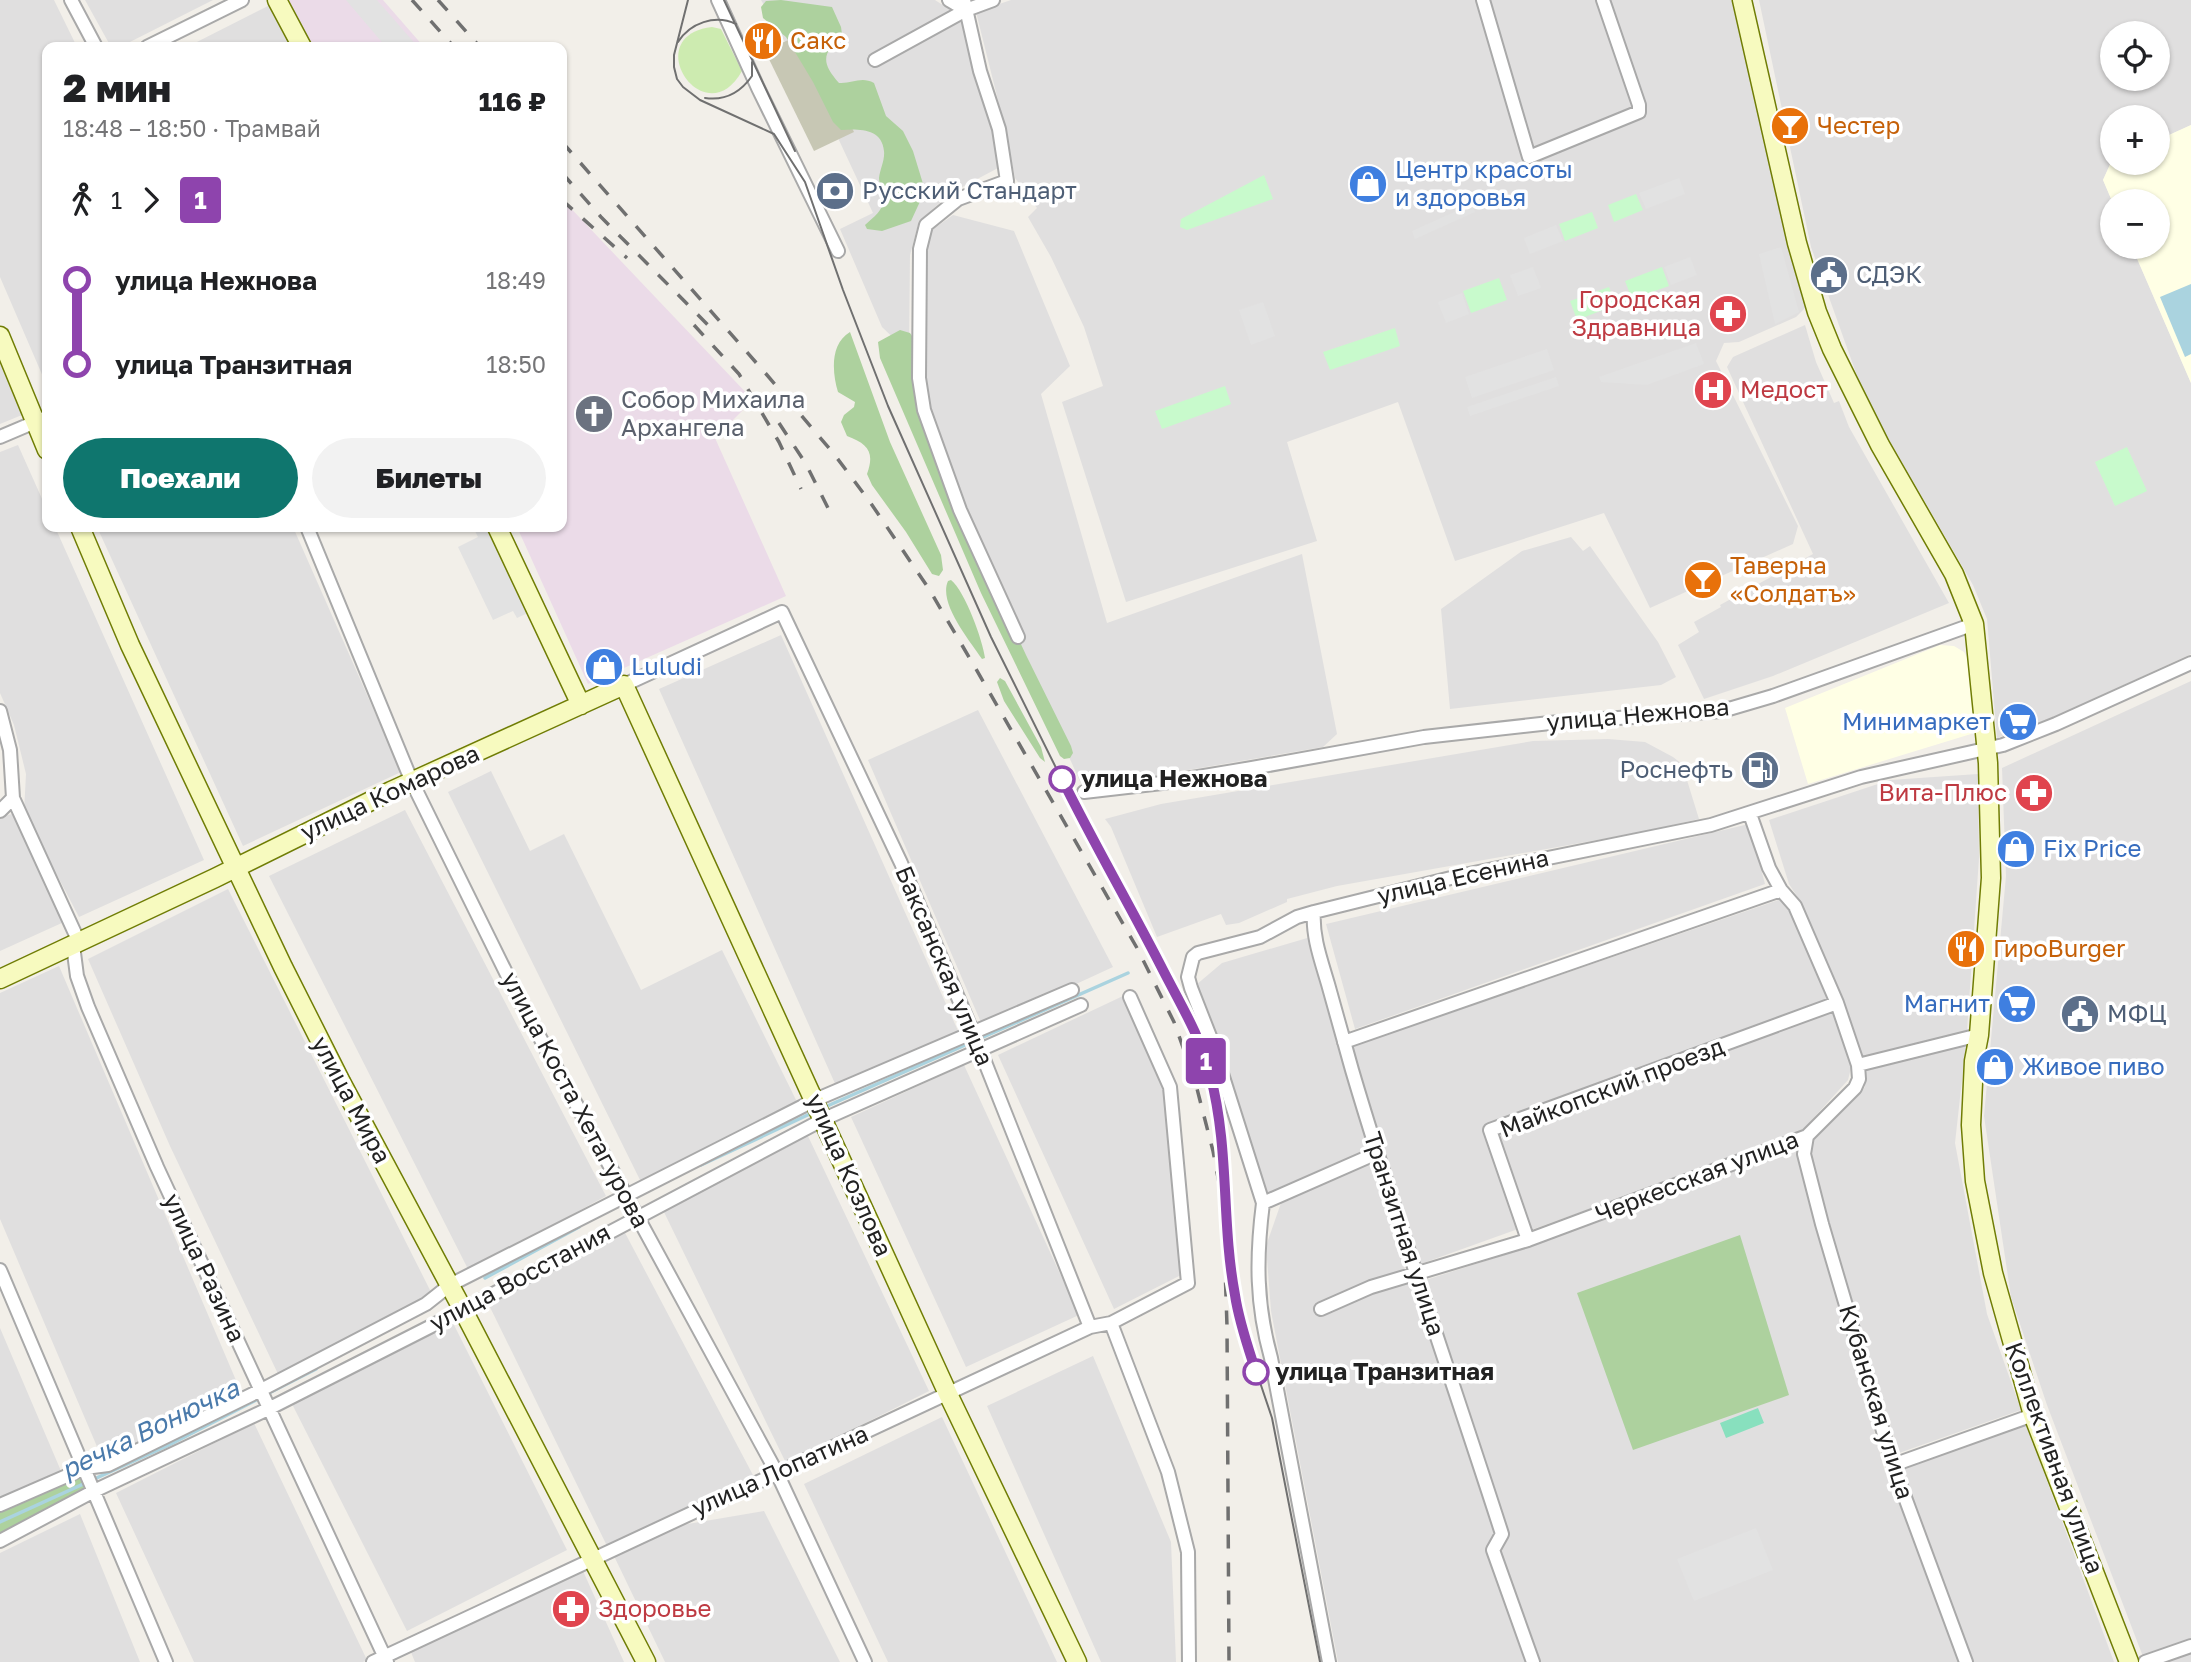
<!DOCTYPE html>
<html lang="ru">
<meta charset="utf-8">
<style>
body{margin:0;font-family:"Golos Text",sans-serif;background:#f2f2f2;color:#202124;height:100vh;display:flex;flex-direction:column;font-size:26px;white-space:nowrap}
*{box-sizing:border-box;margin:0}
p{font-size:23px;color:#757577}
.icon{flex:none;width:38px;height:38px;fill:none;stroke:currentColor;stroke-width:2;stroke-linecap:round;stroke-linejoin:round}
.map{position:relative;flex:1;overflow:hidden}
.side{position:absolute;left:42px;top:42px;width:525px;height:490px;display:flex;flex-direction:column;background:#fff;border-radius:14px;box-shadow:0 2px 5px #0004}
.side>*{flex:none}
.badge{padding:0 14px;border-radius:5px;font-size:24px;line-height:46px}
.buttons{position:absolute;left:2100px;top:21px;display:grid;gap:14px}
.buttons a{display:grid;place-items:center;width:70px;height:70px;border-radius:50%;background:#fff;box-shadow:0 2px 5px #0004;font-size:35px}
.map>.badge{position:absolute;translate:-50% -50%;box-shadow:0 0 0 4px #fff}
.legs{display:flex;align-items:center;gap:10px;height:77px;padding:0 21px;font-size:23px}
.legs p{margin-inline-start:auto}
.headline{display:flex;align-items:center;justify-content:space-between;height:119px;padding:0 21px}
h1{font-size:38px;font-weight:800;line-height:52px}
.primary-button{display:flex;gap:14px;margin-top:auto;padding:14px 21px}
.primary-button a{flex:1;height:80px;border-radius:42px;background:#0f766e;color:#fff;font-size:28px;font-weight:800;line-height:80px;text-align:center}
.primary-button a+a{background:#f2f2f2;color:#202124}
ul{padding:0 21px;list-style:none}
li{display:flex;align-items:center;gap:24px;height:84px;font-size:26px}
li i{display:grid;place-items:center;width:10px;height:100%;margin:0 9px;background:currentColor}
li i::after{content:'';width:18px;height:18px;margin:-9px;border:5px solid;border-radius:50%;background:#fff}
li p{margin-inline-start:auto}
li:first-child i{background:linear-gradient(#0000 50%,currentColor 0)}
li:last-child i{background:linear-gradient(currentColor 50%,#0000 0)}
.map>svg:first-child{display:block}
.residential{fill:#e0dfdf;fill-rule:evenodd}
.industrial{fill:#ebdbe8}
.education{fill:#ffffe5}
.construction{fill:#c7c7b4}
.grass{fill:#cdebb0}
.forest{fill:#add19e}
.park{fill:#c8facc}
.pitch{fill:#88e0be}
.parking{fill:#e2e2e2}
.water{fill:#aad3df}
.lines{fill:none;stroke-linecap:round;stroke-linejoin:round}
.stream{stroke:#aad3df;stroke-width:3.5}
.street-casing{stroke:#a9a9a9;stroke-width:16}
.secondary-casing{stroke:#707d05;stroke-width:21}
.street{stroke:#fff;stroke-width:12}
.secondary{stroke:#f7fabf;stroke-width:18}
.tram{stroke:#707070;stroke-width:2}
.rail{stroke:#707070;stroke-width:3.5;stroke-dasharray:14 14;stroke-linecap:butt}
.line-1-casing{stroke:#fff;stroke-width:16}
.line-1{stroke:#8e44ad;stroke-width:10}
.stop-1-dot{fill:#fff;stroke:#8e44ad;stroke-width:3.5}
.labels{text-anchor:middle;stroke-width:7;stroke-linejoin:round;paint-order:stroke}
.food-label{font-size:24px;fill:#c56008;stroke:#fff;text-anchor:start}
.shop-label{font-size:24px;fill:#366cbe;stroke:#fff;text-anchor:start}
.service-label{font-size:24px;fill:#4e5e75;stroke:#fff;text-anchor:start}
.health-label{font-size:24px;fill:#be3a42;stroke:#fff;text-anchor:end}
.worship-label{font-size:24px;fill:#5b616d;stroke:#fff;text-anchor:start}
.street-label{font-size:24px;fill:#222;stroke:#fff}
.stop-label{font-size:24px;font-weight:bold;fill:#222;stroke:#fff;text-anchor:start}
.water-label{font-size:26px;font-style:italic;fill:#4a7aab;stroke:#fff}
</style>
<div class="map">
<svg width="2191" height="1662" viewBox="0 0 2191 1662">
<rect width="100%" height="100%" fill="#f2efe9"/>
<path class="residential" d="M0,0h54l23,47h-30v339l-47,-109z
M85,0h128l-93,47h-9z
M761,0h174l17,11 -85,46 5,11 91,-50 33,112 2,38 -47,25 -32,28 -9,34 -1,98 -27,-26 -42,-98 33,-16 -42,-90z
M1011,0h725l71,306 -11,11 -57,25 -15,1 -8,18 82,165 -5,18 -143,64 -46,-95 -149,48 -57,-159 -111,40 30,99 -191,61 -64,-200 41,-16 -19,-59 -33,-70 -23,-40 9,-9 -22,-30 -11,-54 -28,-112z
M1759,0h432v125l-33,15v-23h-46v43l-9,20 9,21v46h20l59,136v271l-139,64 -55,20 -10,-119 -14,-34 -108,-187 -54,-151zM2112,33h46v46h-46z
M270,5l24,42h-107z
M953,215l61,16 56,135 -29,28 66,229 195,-69 35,180 -14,13 -240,41 -124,-275 -38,-97 4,-181z
M1805,325l11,37 18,41 5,-2 10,26 100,176 -176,73 -69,23 -26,-54 21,-13 -5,-10 27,-15 -1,-2 93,-51 -86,-187 6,-10z
M0,364l22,51 -22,9z
M18,445l29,65v17h8l149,333 -125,57 -55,-105 2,-38 -12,-49 -14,-32v-241z
M97,527h196l108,245 -158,74z
M1571,537l12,14 7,-5 68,96 18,35 -15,8 -211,24 -9,-100 81,-58z
M781,635l178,398 -122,55 -178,-399z
M2191,681v981h-46l-98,-257 -36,-108 -27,-181 22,-240 -4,-108z
M978,710l135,257 -130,60 -115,-267z
M1608,739l37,3 28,15 9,7 17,55 -57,13 -305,54 -50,13v3l-48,21 -13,2 -5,-11 -64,23 -46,-110 -6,-8 56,-15 372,-63z
M491,771l39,80 34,-17 77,156 81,-40 77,156 -157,78 -194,-392z
M1978,774l1,84 -12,173 -107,27 -18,-55 -40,-99 -13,-20 -20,-64 121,-40z
M405,810l201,386 -137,75 -200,-395z
M12,814l52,108 -64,29v-134z
M1749,824l16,60 -410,145 -29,-105z
M228,889l205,407 -155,78 -108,-228 -82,-187z
M1784,898l45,102 -347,128 36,101 -103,37 -64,-219z
M1314,936l56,216 -102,41 -4,-3 -68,-205 26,-22z
M59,966l185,433 -140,64 -104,-244v-226z
M1123,996l43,97 19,180 -71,36 -116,-254z
M1834,1010l17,58 -3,12 -48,53 -269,97 -36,-97z
M1966,1044l-11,99 32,171 34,96 -122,43 -74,-236 -17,-68 4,-10 53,-52 -3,-16z
M964,1065l115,250 -113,52 -115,-250z
M807,1134l122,257 -143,72 -123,-253z
M1798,1146l87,326 141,-48 88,238h-776l-67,-351 -5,-65 15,-43 90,-42 39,124 125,-40z
M623,1229l131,248 -146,71 -121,-247z
M452,1321l115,229 -160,81 -116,-229z
M0,1328l64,150 -64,27z
M1093,1356l78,186 5,120h-75l-114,-256z
M942,1417l115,245h-169l-84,-178z
M254,1423l113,237 -4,2h-169l-78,-169z
M764,1511l76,151h-175l-51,-106 56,-29z
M80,1514l60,148h-140v-109z
M583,1571l41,91h-209l-5,-12z"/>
<path class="industrial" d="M283,0h100l41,47h-116z
M562,199l191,201 -38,38 71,158 -198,88 -71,-157h45z"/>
<path class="education" d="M2191,125v258l-59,-136h26v-46h-46l-9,-21 9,-20v3h46v-23z
M1940,645l14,1 10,6 5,9 7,66 -5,7 -163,50 -23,-76z"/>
<path class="construction" d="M805,32l49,100 -40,19 -49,-100z"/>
<path class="grass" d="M712,27l9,2 21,42c-37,66 -105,-35 -30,-44z"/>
<path class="forest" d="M781,0l51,7 9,20 1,7c-19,20 -22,27 -3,49 13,1 22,-7 35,0l12,33 17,15 10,20 11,36 -1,8 -12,26 -29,10 -15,-2 -2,-4c10,-9 21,-16 18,-31 -1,-5 -4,-11 -4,-16 1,-9 6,-18 5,-27 -2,-23 -26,-22 -43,-21l-8,-8 -20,-40 -27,-45 -23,-19 -2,-11 5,-6z
M900,330l10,3 2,3 1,32 5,37 30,83 78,167 45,91 2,7 -3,5 -6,1 -4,-3 -79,-163 -101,-235 -2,-16z
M850,332l40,110 51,113 2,15 -4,6 -7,-2 -26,-42 -34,-47 -5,-11c8,-22 1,-30 -20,-38l-6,-14 3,-7 10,-8 1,-5 -17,-10c-6,-20 -8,-48 12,-60z
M951,580c14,11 32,61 34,78l-3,1c-12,-18 -44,-56 -34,-78z
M1000,678l5,3 36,66 4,15 -5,-4 -36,-57 -7,-19z
M1740,1235l49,160 -156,55 -56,-157z
M80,1478l6,12 -86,45v-23z"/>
<path class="park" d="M1264,175l9,24 -86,31 -7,-3 1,-8z
M1636,194l7,16 -29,12 -6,-17z
M1592,212l6,16 -33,13 -6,-17z
M1662,267l7,19 -37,13 -7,-18z
M1499,278l8,22 -36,13 -8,-22z
M1609,287l7,18 -39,15 -7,-19z
M1395,328l5,18 -70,24 -7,-18z
M1225,386l6,18 -69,25 -7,-18z
M2127,447l20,44 -32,15 -20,-44z"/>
<path class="pitch" d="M1758,1408l6,15 -38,15 -6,-15z"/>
<path class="parking" d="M346,0h31l41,47h-32z
M1679,178l6,16 -39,15 -7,-16z
M1472,204l3,8 -60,27 -3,-8z
M1556,225l7,16 -33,13 -6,-16z
M1781,247l18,65 -24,12 -16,-70z
M1690,257l7,18 -26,10 -7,-18z
M1533,267l8,21 -23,8 -8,-21z
M1462,293l7,21 -23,9 -8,-21z
M1263,302l12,34 -24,9 -12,-35z
M1696,343l8,21 -57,21 -46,-3 -2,-5z
M1547,349l7,21 -82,28 -7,-21z
M1556,377l3,9 -89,30 -3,-9z
M473,527h19l40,84 -15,7 -4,-7 -20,9 -35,-73 20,-10z
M1756,1528l17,42 -79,31 -17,-42z"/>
<path class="water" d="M2191,284v70l-6,3 -25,-60z"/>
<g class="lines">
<path class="stream" d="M825,1107l303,-134
M701,1165l113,-53
M485,1278l94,-51
M267,1394l49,-25
M0,1522l169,-77 91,-47"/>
<g class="street-casing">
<path id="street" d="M71,0l25,47
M718,0l40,88 80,163
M949,0l17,10
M964,0l16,71 19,58 8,52 -49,18 -32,26 -6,24 -1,129 5,32 36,100 58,127
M1483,0l46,157 110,-45v-7l-36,-105
M147,47l95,-47
M875,60l91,-50 27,-10
M0,437l47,-20
M307,527l105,255 108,219 257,472 88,189
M624,685l158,-73 119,251 78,184 111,280
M0,711l10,39 3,48 66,144
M1084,792l78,-9 90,-15 172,-31 135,-15 163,-11 51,-15 201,-72
M0,811l13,-13
M1314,912c-2,24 7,48 14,72 8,29 16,58 24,86 46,156 100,309 150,464l-9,16 40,112
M73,945l4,31 11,31 69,160 230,495
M1344,1042l437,-152
M1858,1065l121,-30
M1807,1136l-3,18 18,70 71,241 73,197
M1263,1203l-52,-164 -20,-51 -3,-11 5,-20 5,-4 62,-16 37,-20 17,-5 145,-36 252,-51 150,-48 142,-32 53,-21 135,-61
M1528,1240l-38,-110 347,-127
M0,1270l166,392
M1321,1309l50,-22 157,-47 279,-104 48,-48 4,-9 -1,-14 -21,-62 -42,-97 -14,-16 -12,-22 -19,-54
M1111,1323l57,149 20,80 1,110
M1893,1465l140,-50
M0,1505l85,-37 23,-3 153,-75 165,-86 24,-19 365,-185 257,-110
M0,1541l94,-50 176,-83 193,-98 361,-191 257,-114
M373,1662l717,-335 21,-4 77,-40 -18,-196 -40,-90
M1329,1662l-58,-304c-15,-54 -15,-100 -8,-155l114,-50
M2145,1662l46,-16"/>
</g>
<g class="secondary-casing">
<path id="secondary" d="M277,0l25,47
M1742,0l55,243 20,69 15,37 48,96 74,129 20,50 14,139 3,115 -12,157 -5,26 -3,64 4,56 18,92 40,142 96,247
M0,336l47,114
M80,527l50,118 153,322 58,115 122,228 183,352
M497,527l84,178
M0,979l215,-101 176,-87 233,-106 324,709 129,268"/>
</g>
<use href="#street" class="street"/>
<use href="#secondary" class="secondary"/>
<path class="tram" d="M688,0l-14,55v12l3,12 6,8 17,13 74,34 31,48 38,108 45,116 103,231 79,159 129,243 21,73 14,182 7,32 31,92 48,244
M724,0l71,151
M678,42c12,-19 37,-28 58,-18
M705,98c20,3 35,-5 47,-22v-14"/>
<path class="rail" d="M412,0l42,47
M438,0l42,47
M562,142l205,233 67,79 36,48 59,87 47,80 161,279 37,74 21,59 18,70 7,37 4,48 3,90 2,336
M562,173l39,44 111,112
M562,200l65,58
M694,325l45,49 40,68 22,47
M779,423l27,41 28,56"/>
</g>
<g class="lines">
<g class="line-1-casing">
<path id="line-1" d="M1062,779c32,65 69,128 102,193 17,33 37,66 46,102 20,76 11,147 25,221 4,27 13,52 21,77"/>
</g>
<use href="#line-1" class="line-1"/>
</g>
<defs>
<g id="restaurant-disc" transform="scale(2.0125)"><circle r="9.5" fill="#e8710a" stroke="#fff"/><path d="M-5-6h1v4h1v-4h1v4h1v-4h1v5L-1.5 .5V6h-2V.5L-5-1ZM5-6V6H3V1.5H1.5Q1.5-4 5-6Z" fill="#fff"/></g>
<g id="bar-disc" transform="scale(2.0125)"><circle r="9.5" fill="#e8710a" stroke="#fff"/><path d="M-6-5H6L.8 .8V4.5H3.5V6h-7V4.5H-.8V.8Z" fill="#fff"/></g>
<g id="shop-disc" transform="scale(2.0125)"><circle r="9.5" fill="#3f7fe0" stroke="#fff"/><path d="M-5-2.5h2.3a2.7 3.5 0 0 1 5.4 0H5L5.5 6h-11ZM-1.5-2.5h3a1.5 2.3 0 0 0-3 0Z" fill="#fff"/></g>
<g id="bank-disc" transform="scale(2.0125)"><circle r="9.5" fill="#5c6f8a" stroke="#fff"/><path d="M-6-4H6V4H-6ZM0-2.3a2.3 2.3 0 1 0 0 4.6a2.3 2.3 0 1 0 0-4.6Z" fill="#fff"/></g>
<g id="civic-disc" transform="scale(2.0125)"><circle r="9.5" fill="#5c6f8a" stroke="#fff"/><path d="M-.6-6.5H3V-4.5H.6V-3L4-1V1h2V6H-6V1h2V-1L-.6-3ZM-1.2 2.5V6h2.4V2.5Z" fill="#fff"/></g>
<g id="pharmacy-disc" transform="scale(2.0125)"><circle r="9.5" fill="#e0444e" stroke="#fff"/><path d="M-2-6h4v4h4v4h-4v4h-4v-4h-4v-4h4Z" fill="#fff"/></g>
<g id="hospital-disc" transform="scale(2.0125)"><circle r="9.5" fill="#e0444e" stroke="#fff"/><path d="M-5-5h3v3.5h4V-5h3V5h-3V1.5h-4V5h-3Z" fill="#fff"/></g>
<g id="church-disc" transform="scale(2.0125)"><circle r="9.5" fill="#6b7280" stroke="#fff"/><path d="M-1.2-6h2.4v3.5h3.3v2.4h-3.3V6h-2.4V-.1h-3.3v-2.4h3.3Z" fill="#fff"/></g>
<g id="supermarket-disc" transform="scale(2.0125)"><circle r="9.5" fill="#3f7fe0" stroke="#fff"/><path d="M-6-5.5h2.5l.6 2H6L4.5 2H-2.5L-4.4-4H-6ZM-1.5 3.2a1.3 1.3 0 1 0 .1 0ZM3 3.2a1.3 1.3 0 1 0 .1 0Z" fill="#fff"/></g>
<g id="fuel-disc" transform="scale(2.0125)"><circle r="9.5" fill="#5c6f8a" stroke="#fff"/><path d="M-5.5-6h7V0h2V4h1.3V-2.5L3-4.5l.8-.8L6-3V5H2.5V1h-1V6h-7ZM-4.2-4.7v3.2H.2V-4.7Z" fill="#fff"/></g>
</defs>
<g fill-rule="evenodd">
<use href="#restaurant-disc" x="763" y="41"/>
<use href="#bar-disc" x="1790" y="126"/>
<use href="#shop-disc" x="1368" y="184"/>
<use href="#bank-disc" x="835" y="191"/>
<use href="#civic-disc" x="1829" y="275"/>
<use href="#pharmacy-disc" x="1728" y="314"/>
<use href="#hospital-disc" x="1713" y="390"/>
<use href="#church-disc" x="594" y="414"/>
<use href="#bar-disc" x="1703" y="580"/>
<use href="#shop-disc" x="604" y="667"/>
<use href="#supermarket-disc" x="2018" y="722"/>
<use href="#fuel-disc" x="1760" y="770"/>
<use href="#pharmacy-disc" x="2034" y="793"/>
<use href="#shop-disc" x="2016" y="849"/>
<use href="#restaurant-disc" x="1966" y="949"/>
<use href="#supermarket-disc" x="2017" y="1004"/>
<use href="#civic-disc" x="2080" y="1014"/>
<use href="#shop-disc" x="1995" y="1067"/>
<use href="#pharmacy-disc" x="571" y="1609"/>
</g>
<g class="stop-1-dot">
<circle cx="1062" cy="779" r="12"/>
<circle cx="1256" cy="1372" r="12"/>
</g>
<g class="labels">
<g class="food-label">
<text x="790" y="49">Сакс</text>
<text x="1817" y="134">Честер</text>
<text x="1730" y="574">Таверна<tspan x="1730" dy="28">«Солдатъ»</tspan></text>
<text x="1993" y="957">ГироBurger</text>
</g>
<g class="shop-label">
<text x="1395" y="178">Центр красоты<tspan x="1395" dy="28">и здоровья</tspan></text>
<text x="631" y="675">Luludi</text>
<text x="1991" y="730" text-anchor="end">Минимаркет</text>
<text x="2043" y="857">Fix Price</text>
<text x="1990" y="1012" text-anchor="end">Магнит</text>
<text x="2022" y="1075">Живое пиво</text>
</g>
<g class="service-label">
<text x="862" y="199">Русский Стандарт</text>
<text x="1856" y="283">СДЭК</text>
<text x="1733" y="778" text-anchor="end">Роснефть</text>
<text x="2107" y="1022">МФЦ</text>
</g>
<g class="health-label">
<text x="1701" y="308">Городская<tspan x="1701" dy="28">Здравница</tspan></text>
<text x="1740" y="398" text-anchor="start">Медост</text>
<text x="2007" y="801">Вита-Плюс</text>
<text x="598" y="1617" text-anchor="start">Здоровье</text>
</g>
<g class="worship-label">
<text x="621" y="408">Собор Михаила<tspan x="621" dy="28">Архангела</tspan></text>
</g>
<g class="street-label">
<text transform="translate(1638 715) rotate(-5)" y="8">улица Нежнова</text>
<text transform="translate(390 793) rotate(-25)" y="8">улица Комарова</text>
<text transform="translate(1463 877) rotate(-13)" y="8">улица Есенина</text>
<text transform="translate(944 966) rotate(67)" y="8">Баксанская улица</text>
<text transform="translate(1612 1088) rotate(-21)" y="8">Майкопский проезд</text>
<text transform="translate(351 1100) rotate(62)" y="8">улица Мира</text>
<text transform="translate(575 1100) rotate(62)" y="8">улица Коста Хетагурова</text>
<text transform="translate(849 1175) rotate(66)" y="8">улица Козлова</text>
<text transform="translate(1697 1177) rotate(-21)" y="8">Черкесская улица</text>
<text transform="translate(1404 1234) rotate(72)" y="8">Транзитная улица</text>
<text transform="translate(204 1268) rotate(65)" y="8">улица Разина</text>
<text transform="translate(520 1278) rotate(-28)" y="8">улица Восстания</text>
<text transform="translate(1876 1402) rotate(73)" y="8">Кубанская улица</text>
<text transform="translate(2054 1458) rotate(70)" y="8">Коллективная улица</text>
<text transform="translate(780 1471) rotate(-24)" y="8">улица Лопатина</text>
</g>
<g class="stop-label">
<text x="1081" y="787">улица Нежнова</text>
<text x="1275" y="1380">улица Транзитная</text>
</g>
<g class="water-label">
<text transform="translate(150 1429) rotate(-26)" y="9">речка Вонючка</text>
</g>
</g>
</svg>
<div class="buttons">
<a><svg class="icon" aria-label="locate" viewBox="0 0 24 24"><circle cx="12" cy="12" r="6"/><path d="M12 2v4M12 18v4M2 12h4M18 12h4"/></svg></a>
<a>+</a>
<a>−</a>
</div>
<b class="badge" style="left:1206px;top:1061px;background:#8e44ad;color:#fff">1</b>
<section class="side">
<div class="headline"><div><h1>2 мин</h1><p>18:48 – 18:50 · Трамвай</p></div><b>116 ₽</b></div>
<div class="legs"><svg class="icon" aria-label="walk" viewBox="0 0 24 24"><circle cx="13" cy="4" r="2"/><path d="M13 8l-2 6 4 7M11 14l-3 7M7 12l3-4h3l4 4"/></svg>1<svg class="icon" aria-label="forward" viewBox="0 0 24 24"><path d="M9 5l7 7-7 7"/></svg><b class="badge" style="background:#8e44ad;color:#fff">1</b></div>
<ul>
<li><i style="color:#8e44ad"></i><b>улица Нежнова</b><p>18:49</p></li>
<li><i style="color:#8e44ad"></i><b>улица Транзитная</b><p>18:50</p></li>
</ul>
<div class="primary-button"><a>Поехали</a><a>Билеты</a></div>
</section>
</div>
